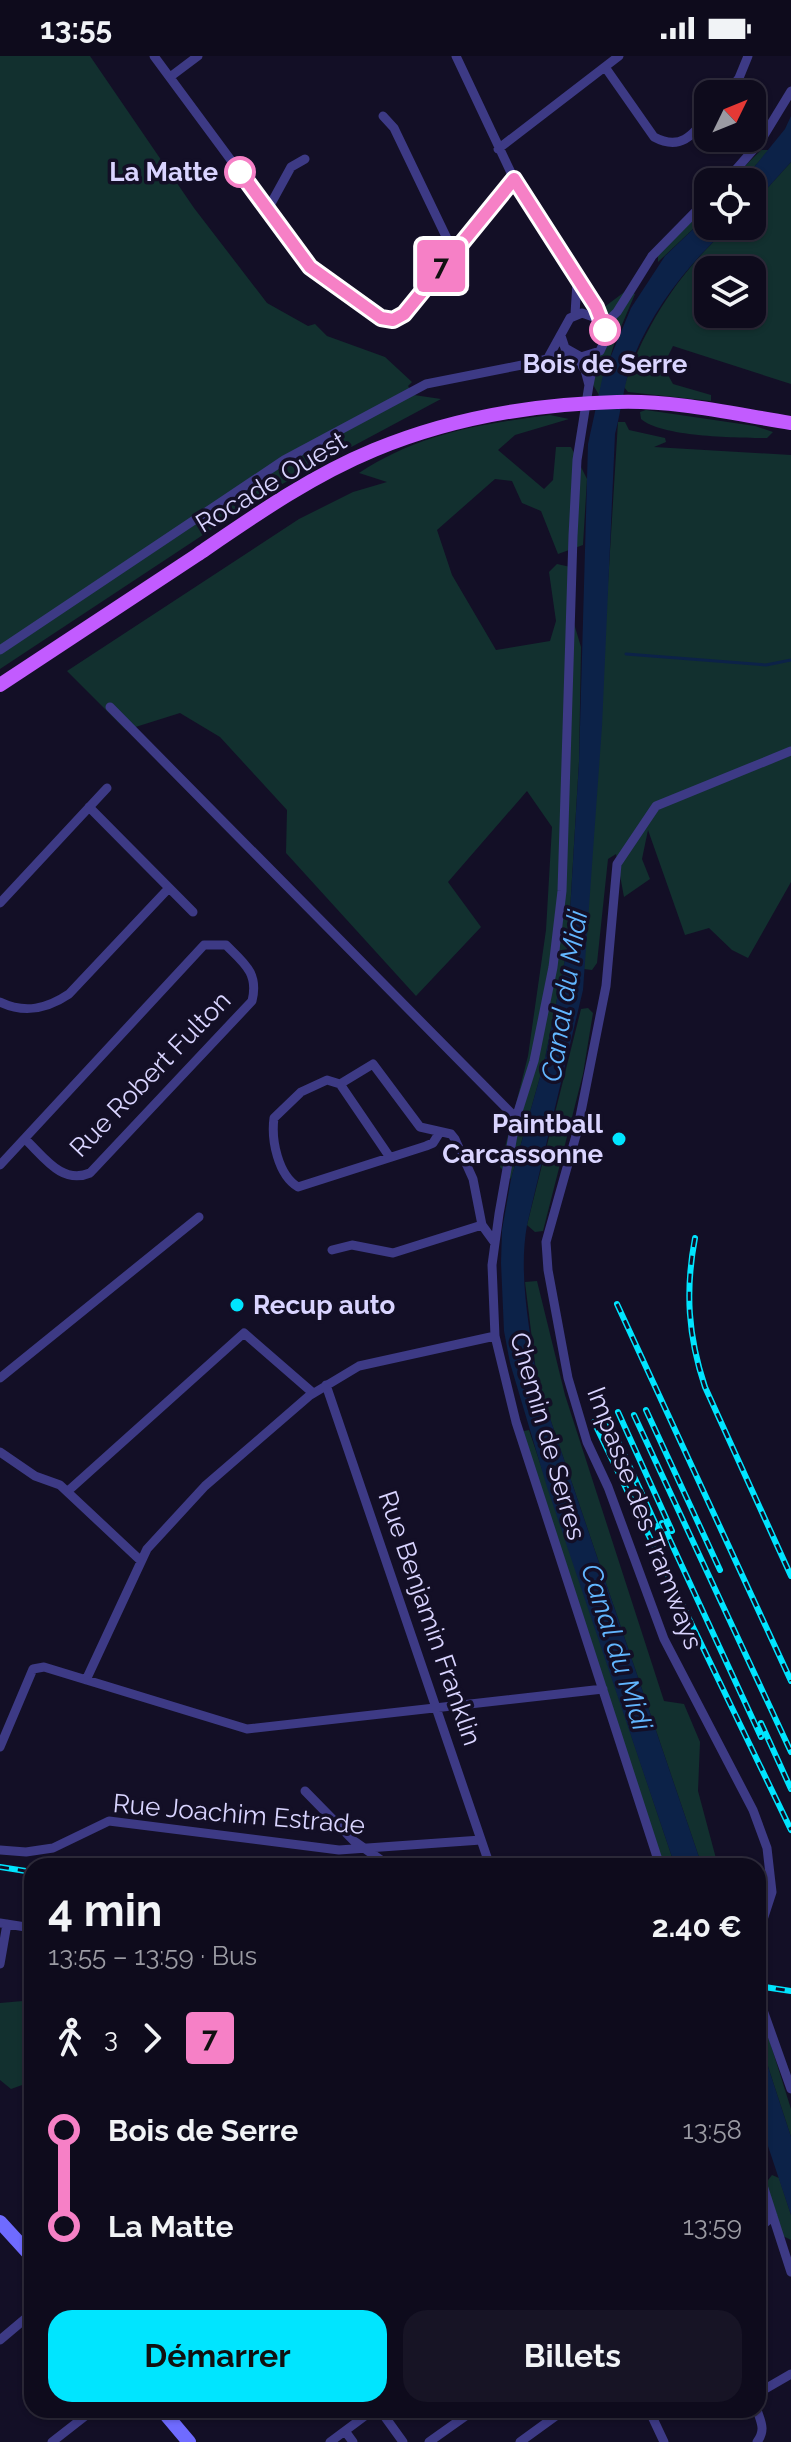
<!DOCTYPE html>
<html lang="fr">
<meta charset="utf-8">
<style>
body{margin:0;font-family:Raleway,sans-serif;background:#171425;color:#f1f3f6;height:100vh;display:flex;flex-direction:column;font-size:30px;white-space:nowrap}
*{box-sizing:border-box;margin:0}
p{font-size:26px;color:#9b9ba3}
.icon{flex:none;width:44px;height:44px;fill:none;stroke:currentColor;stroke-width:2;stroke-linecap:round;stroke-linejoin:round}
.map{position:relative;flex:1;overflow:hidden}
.details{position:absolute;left:24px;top:1802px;width:742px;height:560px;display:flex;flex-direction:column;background:#0e0b1c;border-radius:24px;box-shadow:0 2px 6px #0004,0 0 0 2px #2e2b3b}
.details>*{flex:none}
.badge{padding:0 16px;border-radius:6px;font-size:28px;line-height:52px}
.needle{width:52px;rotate:47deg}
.controls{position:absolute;left:694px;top:24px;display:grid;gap:16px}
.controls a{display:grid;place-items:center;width:72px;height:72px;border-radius:16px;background:#0e0b1c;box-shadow:0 2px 6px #0004,0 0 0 2px #2e2b3b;font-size:40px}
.map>.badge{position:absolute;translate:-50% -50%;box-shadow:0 0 0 4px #fff}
.legs{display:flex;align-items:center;gap:12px;height:88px;padding:0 24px;font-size:26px}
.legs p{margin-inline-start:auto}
.head{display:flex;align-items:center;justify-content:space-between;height:136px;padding:0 24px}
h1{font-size:44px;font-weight:700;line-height:60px}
.cta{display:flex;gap:16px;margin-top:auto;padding:16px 24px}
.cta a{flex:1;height:92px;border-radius:24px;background:#00e5ff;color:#111;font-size:32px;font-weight:700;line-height:92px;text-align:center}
.cta a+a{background:#171425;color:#f1f3f6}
ul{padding:0 24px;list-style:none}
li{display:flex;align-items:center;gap:28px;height:96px;font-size:30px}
li i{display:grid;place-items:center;width:12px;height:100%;margin:0 10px;background:currentColor}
li i::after{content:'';width:20px;height:20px;margin:-10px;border:6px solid;border-radius:50%;background:#0e0b1c}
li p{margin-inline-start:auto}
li:first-child i{background:linear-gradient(#0000 50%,currentColor 0)}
li:last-child i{background:linear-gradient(currentColor 50%,#0000 0)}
.status{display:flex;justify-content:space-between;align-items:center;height:56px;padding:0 40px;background:#0e0b1c;direction:ltr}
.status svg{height:22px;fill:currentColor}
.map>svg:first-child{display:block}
.green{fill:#12302f;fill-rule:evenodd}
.water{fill:#0c2248}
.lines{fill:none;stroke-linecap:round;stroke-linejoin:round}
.stream{stroke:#0c2248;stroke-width:3}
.street{stroke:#3d3a85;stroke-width:9}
.secondary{stroke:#6f6bff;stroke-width:14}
.primary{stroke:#c25bff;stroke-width:14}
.rail-casing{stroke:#00e5ff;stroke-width:6}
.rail{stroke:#130f26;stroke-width:3;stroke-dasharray:9;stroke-linecap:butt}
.line-1-casing{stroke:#fff;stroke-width:18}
.line-1{stroke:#f680c6;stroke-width:12}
.stop-1-dot{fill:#fff;stroke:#f680c6;stroke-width:4}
.poi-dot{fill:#00e5ff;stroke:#130f26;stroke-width:3}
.labels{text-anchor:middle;stroke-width:7;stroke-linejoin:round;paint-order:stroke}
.stop-label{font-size:26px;font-weight:bold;fill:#d9d4ff;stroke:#130f26;text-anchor:end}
.street-label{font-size:26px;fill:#d9d4ff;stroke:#130f26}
.poi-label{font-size:26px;font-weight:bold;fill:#d9d4ff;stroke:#130f26;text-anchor:end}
.water-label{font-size:28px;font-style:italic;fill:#62b6ff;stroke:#130f26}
</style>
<div class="status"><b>13:55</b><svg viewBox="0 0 49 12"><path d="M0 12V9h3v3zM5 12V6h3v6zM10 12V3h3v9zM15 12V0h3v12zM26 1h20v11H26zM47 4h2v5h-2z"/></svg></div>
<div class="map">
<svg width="791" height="2386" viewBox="0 0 791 2386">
<rect width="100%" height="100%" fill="#130f26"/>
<path class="green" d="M0,0h90l104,152 73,95 41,23 7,-2 12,12 58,21 27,25 -4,4 6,9 27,4 -170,91 -271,179z
M761,94h8l-28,32h-12z
M791,106v222l-118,-38 -10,20 10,18 38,11v6l-83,-9 -4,-5c21,-63 57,-117 106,-161h22v-21zM708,214h44v44h-44z
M708,147v12l-50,47v-13z
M627,234l8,4 -20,47 -16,54 -7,-12 5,-24 7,-10 -1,-41z
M646,354l109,16 18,6 -6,6c-28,0 -106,-1 -126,-19l-1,-7z
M550,359l19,4 -54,16 -17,15 46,39 9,-9 3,-33h15l16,32 -4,66 -25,9 -17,-43 -19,-8 -10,-22 -17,-2 -58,51 15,45 44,75 54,-9 6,-20 -7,-49 8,-8 18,4 -3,49 9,30 -2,115 -11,183 -24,118 -33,116 -11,-12 28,-111 18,-126 6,-103 -25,-36 -79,91 33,45 -65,69 -130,-143 1,-43 -67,-73 -40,-24 -54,17 -59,-59 232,-152 54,-27 34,-10 -28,-9c59,-39 121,-49 191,-58z
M618,366h7l4,8 36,8 1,4 -12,5 137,8v427l-43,76 -16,-8 -23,-22 -24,7 -37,-105 -6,29 8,20 -26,18 -8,-43 -8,5 -11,104 -5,7 -8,-1z
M588,952l5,5 -10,61 -40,157 -8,1 -8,-7 54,-216z
M537,1225l28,114 99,306 20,3 16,38 -2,49 20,75h-16l-165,-486 -12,-98z
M529,1374l146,436h-12l-139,-427v-8z
M23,1945l9,11v78l-7,-6 -14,5 -11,-9v-77z
M758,1948l33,105v28l-33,-101z
M772,2119l7,3 12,37v25l-8,-4 -18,-52z"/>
<path class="water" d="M791,60v46l-39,43v-23h-10l43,-53z
M708,159v11h22c-40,36 -75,80 -96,130 -10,25 -12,52 -19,78l-13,292 -19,264 -56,235c-9,51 3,105 10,155l165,486h-27l-128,-379 -37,-124 -6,-32 -3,-68 1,-33 9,-51 33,-116 24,-118 11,-183 9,-318 15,-69 28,-67 34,-52z
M758,1980l33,101v78l-33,-99z"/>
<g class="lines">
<path class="stream" d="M626,598l140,11 25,-5"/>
<path class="street" d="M154,0l156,211 71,51 12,2 11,-6 110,-135
M456,0l58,123 82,128 10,31 -6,13 -19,6 -16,-9 -4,-12
M605,11l49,70c26,14 38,-1 54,-21
M170,21l28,-21
M726,38l13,-16 9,-22
M383,60l11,12 59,123
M498,93l121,-93
M725,126l35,-40 31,-51
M268,153l23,-42 14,-8
M575,258l2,-32
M603,269l14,-13 35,-56 56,-57
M549,300l21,-38 12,-5 17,6
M574,300l11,14 4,15 6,-30
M589,329l-12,75 -4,76 -11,355 -9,76 -19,94 -18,57 -17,96 -7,51 3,71 21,86 144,444
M0,594l284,-190 142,-76 101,-20 42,-11
M110,651l406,411
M89,751l104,105
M0,847l107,-115
M0,946c25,12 47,7 69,-8l99,-105
M340,1028l-13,-4 -26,12 -27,26c-3,22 4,57 24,69l128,-41 7,-3 7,-11
M389,1100l-49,-72 33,-20 47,63 31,7 4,5 18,40 9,46
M0,1109l204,-220h22c18,18 33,28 26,56l-162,172c-28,12 -46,-16 -65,-34
M332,1194l20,-5 41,8 89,-28 13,18
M0,1322l199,-161
M326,1329l164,481
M0,1396l35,24 25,9 80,75
M68,1435l176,-158 69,60
M86,1624l61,-131 58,-63 104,-90 50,-30 136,-30
M0,1691l33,-78 11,-2 203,62 356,-40
M305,1735l49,50 34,24
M0,1794l26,2 27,-4 56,-27 230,29 142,-10
M0,1867l32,5
M758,1879l14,-43 -5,-44 -14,-38 -89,-171 -56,-152 -21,-45 -19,-64 -20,-108 -2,-28 31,-110 29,-146 11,-122 39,-58 135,-55
M0,1908l7,-40
M758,1940l33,93
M758,2114l33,102
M758,2173l15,-13
M0,2284l32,-27
M758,2337l33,-19
M380,2354l23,32
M649,2354l15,32
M757,2354c4,12 9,20 0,32
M345,2375l8,11
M52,2386l41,-32
M330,2386l43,-32
M429,2386l45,-32
M520,2386l44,-32"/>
<path class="secondary" d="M0,2166l32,35
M162,2354l27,32"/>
<path class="primary" d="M0,629c66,-44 132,-87 197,-130 57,-39 114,-79 177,-105 77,-32 160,-46 243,-48 58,-2 117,12 174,21"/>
<g class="rail-casing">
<path id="rail" d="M695,1182c-10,53 -7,98 10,149l86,189
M617,1248l174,377
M646,1354l74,160
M618,1356l54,119
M634,1359l157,337
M607,1361l55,121
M594,1366l197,408
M662,1467l99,214
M761,1667l30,66
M0,1811l32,5
M758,1930l33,5"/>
</g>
<use href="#rail" class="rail"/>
</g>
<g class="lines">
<g class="line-1-casing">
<path id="line-1" d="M240,116l70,95 71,51 12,2 11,-6 110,-135 82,128 9,23"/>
</g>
<use href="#line-1" class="line-1"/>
</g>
<g class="stop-1-dot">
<circle cx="240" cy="116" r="14"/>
<circle cx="605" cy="274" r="14"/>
</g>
<g class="poi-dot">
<circle cx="619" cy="1083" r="8"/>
<circle cx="237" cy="1249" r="8"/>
</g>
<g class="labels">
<g class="stop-label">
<text x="218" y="125">La Matte</text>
<text x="605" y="317" text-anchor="middle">Bois de Serre</text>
</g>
<g class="street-label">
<text transform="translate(271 426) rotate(-31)" y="9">Rocade Ouest</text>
<text transform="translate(150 1018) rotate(-46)" y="9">Rue Robert Fulton</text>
<text transform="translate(548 1380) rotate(74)" y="9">Chemin de Serres</text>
<text transform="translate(645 1462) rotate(69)" y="9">Impasse des Tramways</text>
<text transform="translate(430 1562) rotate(71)" y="9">Rue Benjamin Franklin</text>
<text transform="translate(239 1758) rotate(5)" y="9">Rue Joachim Estrade</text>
</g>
<g class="poi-label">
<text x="603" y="1077">Paintball<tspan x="603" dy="30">Carcassonne</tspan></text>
<text x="253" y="1258" text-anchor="start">Recup auto</text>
</g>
<g class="water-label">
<text transform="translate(564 940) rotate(-81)" y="10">Canal du Midi</text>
<text transform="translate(617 1591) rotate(72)" y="10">Canal du Midi</text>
</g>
</g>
</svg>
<div class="controls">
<a><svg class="needle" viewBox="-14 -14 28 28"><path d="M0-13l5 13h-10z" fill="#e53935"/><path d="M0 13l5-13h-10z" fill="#9b9ba3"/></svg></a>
<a><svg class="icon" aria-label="locate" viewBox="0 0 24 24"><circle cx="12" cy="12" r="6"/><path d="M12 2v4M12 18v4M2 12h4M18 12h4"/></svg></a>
<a><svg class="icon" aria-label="layers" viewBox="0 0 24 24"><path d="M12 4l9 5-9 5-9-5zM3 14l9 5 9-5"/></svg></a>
</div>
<b class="badge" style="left:441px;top:210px;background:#f680c6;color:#111">7</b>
<section class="details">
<div class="head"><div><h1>4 min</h1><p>13:55 – 13:59 · Bus</p></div><b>2.40 €</b></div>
<div class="legs"><svg class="icon" aria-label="walk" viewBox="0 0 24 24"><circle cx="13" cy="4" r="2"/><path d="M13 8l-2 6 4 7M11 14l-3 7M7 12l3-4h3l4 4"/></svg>3<svg class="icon" aria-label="forward" viewBox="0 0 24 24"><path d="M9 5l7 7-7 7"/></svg><b class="badge" style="background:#f680c6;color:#111">7</b></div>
<ul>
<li><i style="color:#f680c6"></i><b>Bois de Serre</b><p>13:58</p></li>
<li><i style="color:#f680c6"></i><b>La Matte</b><p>13:59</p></li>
</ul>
<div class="cta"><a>Démarrer</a><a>Billets</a></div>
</section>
</div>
